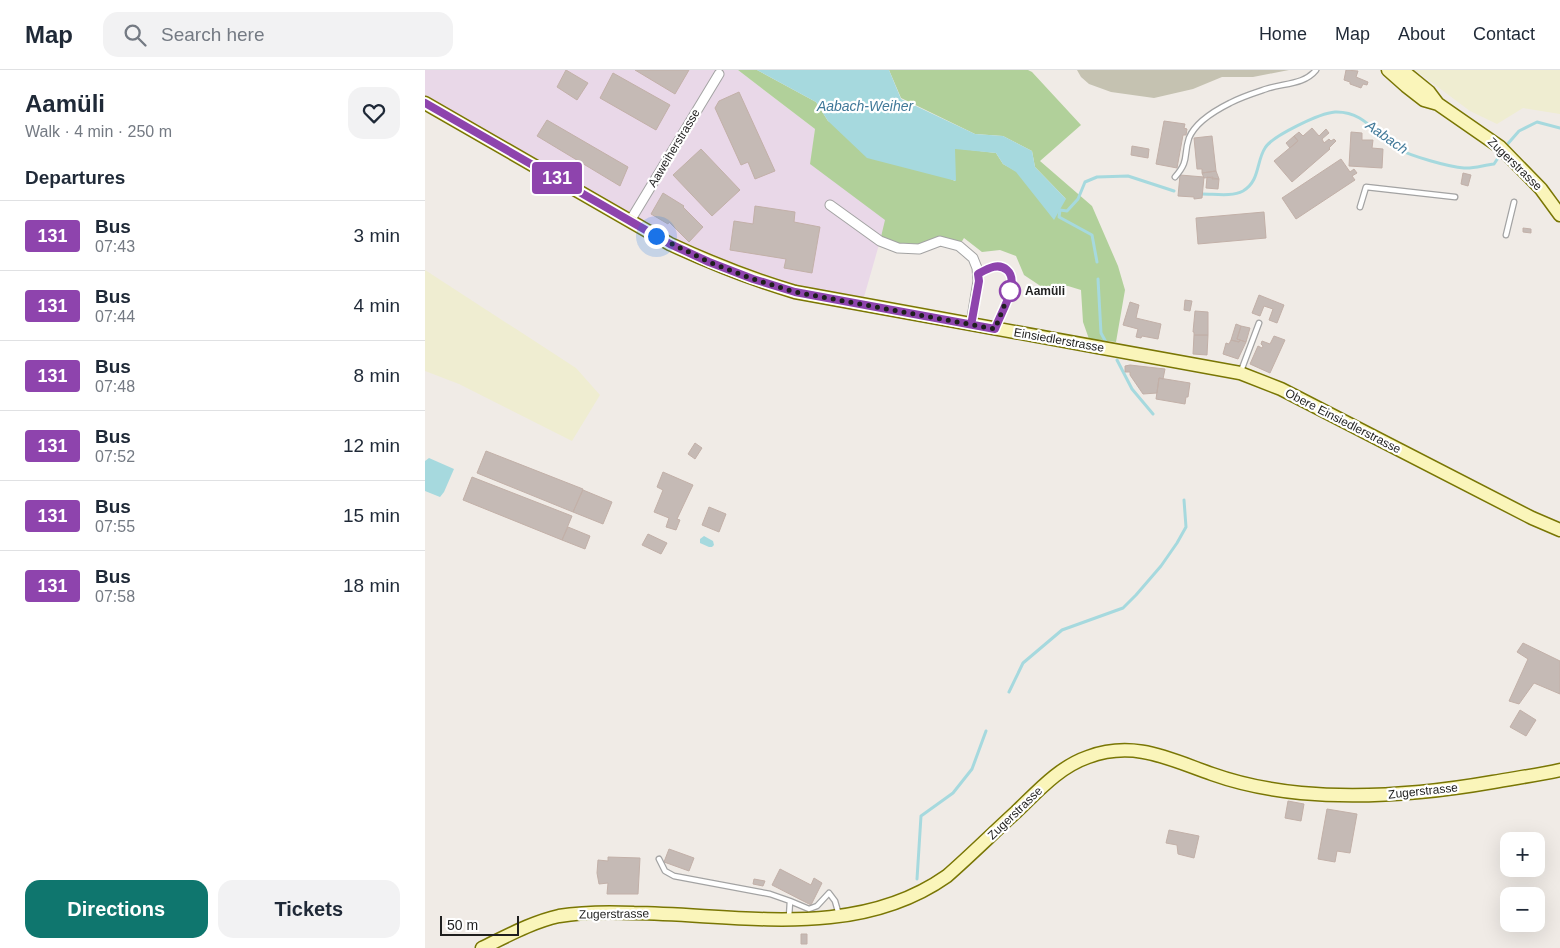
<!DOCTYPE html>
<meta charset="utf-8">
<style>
body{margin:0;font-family:Arial,sans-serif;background:#f2f2f3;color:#1f2937;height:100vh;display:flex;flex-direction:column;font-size:19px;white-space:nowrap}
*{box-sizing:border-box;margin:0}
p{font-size:16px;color:#747a83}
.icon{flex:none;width:28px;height:28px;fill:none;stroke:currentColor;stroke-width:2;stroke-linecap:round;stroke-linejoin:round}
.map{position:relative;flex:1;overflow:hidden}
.sheet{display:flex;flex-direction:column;background:#fff;width:425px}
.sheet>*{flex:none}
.badge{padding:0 10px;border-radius:4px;font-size:18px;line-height:32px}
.buttons{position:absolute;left:1075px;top:762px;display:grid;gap:10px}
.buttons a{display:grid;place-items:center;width:45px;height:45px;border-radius:10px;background:#fff;box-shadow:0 5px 20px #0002;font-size:25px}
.scale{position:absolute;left:15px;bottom:12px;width:79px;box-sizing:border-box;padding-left:5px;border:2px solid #1f1f1f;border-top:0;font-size:14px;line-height:18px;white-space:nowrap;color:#1f1f1f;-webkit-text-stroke:4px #fff;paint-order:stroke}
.you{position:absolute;width:25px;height:25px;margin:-12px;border:4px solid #fff;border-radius:50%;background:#1a73e8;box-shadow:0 0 0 8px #1a73e833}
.map>.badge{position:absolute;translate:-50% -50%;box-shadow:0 0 0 2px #fff}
h2{padding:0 25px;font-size:19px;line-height:45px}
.round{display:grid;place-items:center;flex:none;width:52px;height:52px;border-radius:15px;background:#f2f2f3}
.overview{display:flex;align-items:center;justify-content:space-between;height:85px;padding:0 25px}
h1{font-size:24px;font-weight:700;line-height:38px}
.primary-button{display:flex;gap:10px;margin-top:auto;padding:10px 25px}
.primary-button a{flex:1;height:58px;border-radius:15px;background:#0f766e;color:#fff;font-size:20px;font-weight:700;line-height:58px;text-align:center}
.primary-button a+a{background:#f2f2f3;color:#1f2937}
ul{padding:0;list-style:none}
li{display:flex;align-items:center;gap:15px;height:70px;padding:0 25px;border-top:1px solid #e0e1e3}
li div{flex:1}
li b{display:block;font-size:19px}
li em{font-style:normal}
li .badge{min-width:55px;font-weight:700;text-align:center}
header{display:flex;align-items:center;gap:30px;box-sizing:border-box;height:70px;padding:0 25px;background:#fff;border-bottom:1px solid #e0e1e3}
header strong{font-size:24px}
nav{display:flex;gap:28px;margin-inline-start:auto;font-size:18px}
.search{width:350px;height:45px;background:#f2f2f3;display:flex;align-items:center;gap:12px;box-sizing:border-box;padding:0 18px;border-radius:15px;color:#747a83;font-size:19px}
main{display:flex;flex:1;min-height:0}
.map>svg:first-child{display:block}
.industrial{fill:#e9d8e8}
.construction{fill:#c5c2b1}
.farmland{fill:#efedd1}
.forest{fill:#b1d09a}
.water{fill:#a6d9de}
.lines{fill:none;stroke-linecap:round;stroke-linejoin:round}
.stream{stroke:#a6d9de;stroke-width:3}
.building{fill:#c5bab5;stroke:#c2b0a8}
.lane-casing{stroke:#a3a3a3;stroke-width:7}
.street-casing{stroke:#a3a3a3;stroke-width:11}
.secondary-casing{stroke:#797604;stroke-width:15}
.lane{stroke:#fff;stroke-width:4.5}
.street{stroke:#fff;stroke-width:9}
.secondary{stroke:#faf5ba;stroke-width:12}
.line-casing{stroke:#fff;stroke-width:11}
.line{stroke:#8e44ad;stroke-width:8}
.walk{stroke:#1f1f1f;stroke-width:5;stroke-dasharray:0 9}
.stop-dot{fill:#fff;stroke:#8e44ad;stroke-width:2.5}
.labels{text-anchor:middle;stroke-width:4.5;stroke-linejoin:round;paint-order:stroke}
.street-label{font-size:12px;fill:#1f1f1f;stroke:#fff}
.stop-label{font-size:12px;font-weight:bold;fill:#1f1f1f;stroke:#fff;text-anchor:start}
.water-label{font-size:14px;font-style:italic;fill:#417999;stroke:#fff}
</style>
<header>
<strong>Map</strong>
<div class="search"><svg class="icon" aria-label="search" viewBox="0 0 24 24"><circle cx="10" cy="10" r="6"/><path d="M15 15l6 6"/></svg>Search here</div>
<nav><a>Home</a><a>Map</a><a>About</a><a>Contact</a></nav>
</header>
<main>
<section class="sheet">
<div class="overview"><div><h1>Aamüli</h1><p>Walk · 4 min · 250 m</p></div><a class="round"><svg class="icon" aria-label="heart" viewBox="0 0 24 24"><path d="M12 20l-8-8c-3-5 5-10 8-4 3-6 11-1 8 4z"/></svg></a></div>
<h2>Departures</h2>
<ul>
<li><span class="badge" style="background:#8e44ad;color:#fff">131</span><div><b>Bus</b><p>07:43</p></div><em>3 min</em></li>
<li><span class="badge" style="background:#8e44ad;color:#fff">131</span><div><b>Bus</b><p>07:44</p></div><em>4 min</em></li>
<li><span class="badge" style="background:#8e44ad;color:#fff">131</span><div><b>Bus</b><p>07:48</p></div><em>8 min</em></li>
<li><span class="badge" style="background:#8e44ad;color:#fff">131</span><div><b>Bus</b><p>07:52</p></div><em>12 min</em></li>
<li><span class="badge" style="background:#8e44ad;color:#fff">131</span><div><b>Bus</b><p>07:55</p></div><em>15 min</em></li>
<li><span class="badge" style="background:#8e44ad;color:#fff">131</span><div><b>Bus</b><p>07:58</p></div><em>18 min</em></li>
</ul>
<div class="primary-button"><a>Directions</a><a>Tickets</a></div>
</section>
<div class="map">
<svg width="1135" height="878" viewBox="0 0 1135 878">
<rect width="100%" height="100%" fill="#f0ebe6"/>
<path class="industrial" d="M0,0h313l77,59 -4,35 75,56 -24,84 -153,-42 -284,-159z"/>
<path class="construction" d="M652,0h212l-36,7h-31l-29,12 -39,9 -43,-6 -22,-8 -8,-7z"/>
<path class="farmland" d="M990,0h145v44l-37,-6 -26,16 -27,-13z
M0,200l151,98 24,27 -28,46 -113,-57 -34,-13z"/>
<path class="forest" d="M313,0h19l59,32 12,19 127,60 -1,-33 42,5 7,11 63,35 -31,-32 -3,-16 -29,-15 -28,-2 -74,-36 -12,-28h139l4,2 49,53 -41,36 52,45 26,60 7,24 -9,52 -27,-3 -6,-17 -2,-32 -13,-4 -26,1 -18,-12 -8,-19 -16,-6 -18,2 -18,-14 -5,8 -21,-6 -19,9 -39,-8 5,-21 -75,-56 5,-35z"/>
<path class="water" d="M332,0h132l12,29 74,35 28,2 29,15 3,16 31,32 -12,21 -38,-48 -13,-8 -7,-11 -41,-4 1,32 -89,-23 -39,-37 -12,-19z
M4,388l25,11 -10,23 -4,5 -15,-6v-30z
M279,466l9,5 1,4 -2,2h-3l-9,-4v-4z"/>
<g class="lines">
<path class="stream" d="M1080,77l14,-16 18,-9 23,6
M777,124c13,0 30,3 41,-3 17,-10 13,-29 22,-43 7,-12 55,-35 70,-36 30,-1 40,23 63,37 13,7 51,18 66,19 9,1 20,-3 30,-4l8,-12
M635,140l7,1 11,-12 7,-17 12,-5 31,-1 46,15
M635,140l-1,7 33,18 5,27
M673,209l3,54 6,11
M692,290l15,29 21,25
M584,622l14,-29 39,-33 61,-22 13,-13 25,-29 16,-23 9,-16 -2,-27
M492,809l4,-63 32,-23 19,-24 14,-38"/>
</g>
<path class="building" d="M141,0l22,13 -11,17 -20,-13z
M210,0h54l-14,24z
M921,0l12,1 -2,6 12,5 -1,3 -4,-1 -2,4 -11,-4v-2l-6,-2z
M188,3l57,32 -14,25 -56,-32z
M314,22l36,79 -20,8 -7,-17 -7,3 -26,-57 4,-7z
M122,50l81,47 -8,19 -83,-50z
M739,51l21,3 -1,4 3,1 -1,6h-3l-6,33 -21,-4z
M887,58l7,8 7,-7 3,4 -7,6 2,4 5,-4 2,2 3,-2 2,2 -7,7 1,1 -38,33 -18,-21 24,-20 -4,-5 5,-4 4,4z
M926,62l11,1v7h11l-1,8 11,1 -1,19 -33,-2z
M787,66l4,35 -14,2v-4h-5l-3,-31z
M869,66l4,5 -8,7 -4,-5z
M707,76l17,3 -1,9 -17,-3z
M276,79l39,41 -28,26 -39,-41z
M916,89l9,13 4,-3 3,4 -5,3 3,4 -59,39 -14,-21z
M791,101l3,8h-7l1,-2 -9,1 -2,-5z
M1038,103l8,2 -3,11 -7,-2z
M755,105l24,2 -2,21 -8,1v-2l-16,-1z
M782,107l12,2 -1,10 -12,-1z
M238,123l21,13 -1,1 20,20 -14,15 -20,-20 -1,2 -17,-10z
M330,136l40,6 -1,10 26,5 -8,46 -28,-5 2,-9 -56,-9 4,-29 19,3z
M839,142l2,26 -68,6 -2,-26z
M1098,158l8,1v4l-8,-1z
M834,225l25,10 -7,18 -8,-3 4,-11 -9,-3 -4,10 -8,-3z
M760,230l7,1 -2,10 -6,-1z
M705,232l9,3 -3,13 25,6 -3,15 -16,-3 -1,2 -5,-1 2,-8 -15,-4z
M770,241l13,1v23h-14v-3h-1z
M811,254l5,2 -4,13 3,1 -1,2 -8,-2z
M816,256l9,2 -4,14 -9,-3z
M769,265h14l-1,20 -14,-1z
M849,266l11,4 -15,33 -20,-9 8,-18 4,2 1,-2 -2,-2 1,-3 8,3z
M806,270l8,2 1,-2 6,2 -8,17 -15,-5 3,-11 3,1z
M705,295l35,4 -2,10 -4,-1 -2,15 -14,1 -13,-19v-3h-5v-6z
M734,308l31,5 -2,14h-2l-1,7 -29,-5z
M270,373l7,5 -7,11 -7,-5z
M61,381l97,38 -10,23 -96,-39z
M238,402l30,13 -16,34 3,1 -4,10 -10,-3 3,-9 -15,-6 9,-22 -6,-3z
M47,407l100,39 -10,24 -99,-40z
M158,420l29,12 -9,22 -30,-12z
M284,437l17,7 -7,18 -17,-7z
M143,457l22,9 -5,13 -23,-9z
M223,464l19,9 -6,11 -19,-9z
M1098,573l37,18v33l-26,-11 -15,21 -10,-3 19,-42 -11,-7z
M1095,640l16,10 -10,16 -16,-9z
M863,731l16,3 -3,17 -16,-3z
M902,739l30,5 -7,39 -13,-2 -2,11 -17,-3z
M744,760l30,6 -5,22 -16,-4 -1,-9 -11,-2z
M244,779l25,9 -5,13 -25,-9z
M183,787l32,1 -2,36h-31l1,-11 -9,1 -2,-11 1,-13 10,1z
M355,799l31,16 3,-7 8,5 -11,22 -39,-20z
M329,809l11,2 -2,5 -10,-2z
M376,864h6v10h-6z"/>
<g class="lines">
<g class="lane-casing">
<path id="lane" d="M750,107c15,-17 8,-21 14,-39 6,-15 27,-28 41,-35 11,-6 24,-10 36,-14 17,-6 38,-4 50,-19
M935,137l6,-20 89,10
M1081,165l8,-33
M553,204c9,-4 20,-12 29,-4 14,12 -7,43 -12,57
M816,301l18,-48
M234,789l6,12 9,5 96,18 20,7 -1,16
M365,831l19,8 8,-3 12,-13 6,8 4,14"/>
</g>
<g class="street-casing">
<path id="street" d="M405,135l50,36 18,7 21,1 21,-8 19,5 14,12 4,10 1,13 -7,43
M205,151l89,-147"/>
</g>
<g class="secondary-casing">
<path id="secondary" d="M963,0l18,16 18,14 14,4 62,43 41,42 19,26
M977,0l27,22 9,12
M0,33l245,141c41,19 81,35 125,48l445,81 41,16 251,129 28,12
M57,878c25,-12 50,-26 77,-32 24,-4 51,-4 75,-3 105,1 221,28 313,-37 24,-21 46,-43 69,-64 22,-21 43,-45 72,-55 46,-17 81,2 124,17 28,10 59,16 89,19 64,6 129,0 192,-11 22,-4 45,-7 67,-12"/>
</g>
<use href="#lane" class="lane"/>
<use href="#street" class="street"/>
<use href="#secondary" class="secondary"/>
</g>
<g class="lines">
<g class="line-casing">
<path id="line" d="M0,33l245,141 39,18 44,17 42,13 200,37c5,-15 26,-47 12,-59 -9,-8 -20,-1 -29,4l1,7 -7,39"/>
</g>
<use href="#line" class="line"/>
<path class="walk" d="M231,166l53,26 44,17 42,13 200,37 15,-38"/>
</g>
<circle class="stop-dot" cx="585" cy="221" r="10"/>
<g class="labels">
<g class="street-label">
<text transform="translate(249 78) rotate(-59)" y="4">Aaweiherstrasse</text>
<text transform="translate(1090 94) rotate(44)" y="4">Zugerstrasse</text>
<text transform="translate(634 270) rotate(10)" y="4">Einsiedlerstrasse</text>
<text transform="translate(918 351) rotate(27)" y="4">Obere Einsiedlerstrasse</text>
<text transform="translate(998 721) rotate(-6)" y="4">Zugerstrasse</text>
<text transform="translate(590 743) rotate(-44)" y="4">Zugerstrasse</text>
<text transform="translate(189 844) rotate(-1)" y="4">Zugerstrasse</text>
</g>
<g class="stop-label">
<text x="600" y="225">Aamüli</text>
</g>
<g class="water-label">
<text x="440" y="41">Aabach-Weiher</text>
<text transform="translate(962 67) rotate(35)" y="5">Aabach</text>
</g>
</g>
</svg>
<div class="buttons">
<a>+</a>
<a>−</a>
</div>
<div class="scale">50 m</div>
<div class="you" style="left:231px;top:166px"></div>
<b class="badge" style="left:132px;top:108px;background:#8e44ad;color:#fff">131</b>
</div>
</main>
